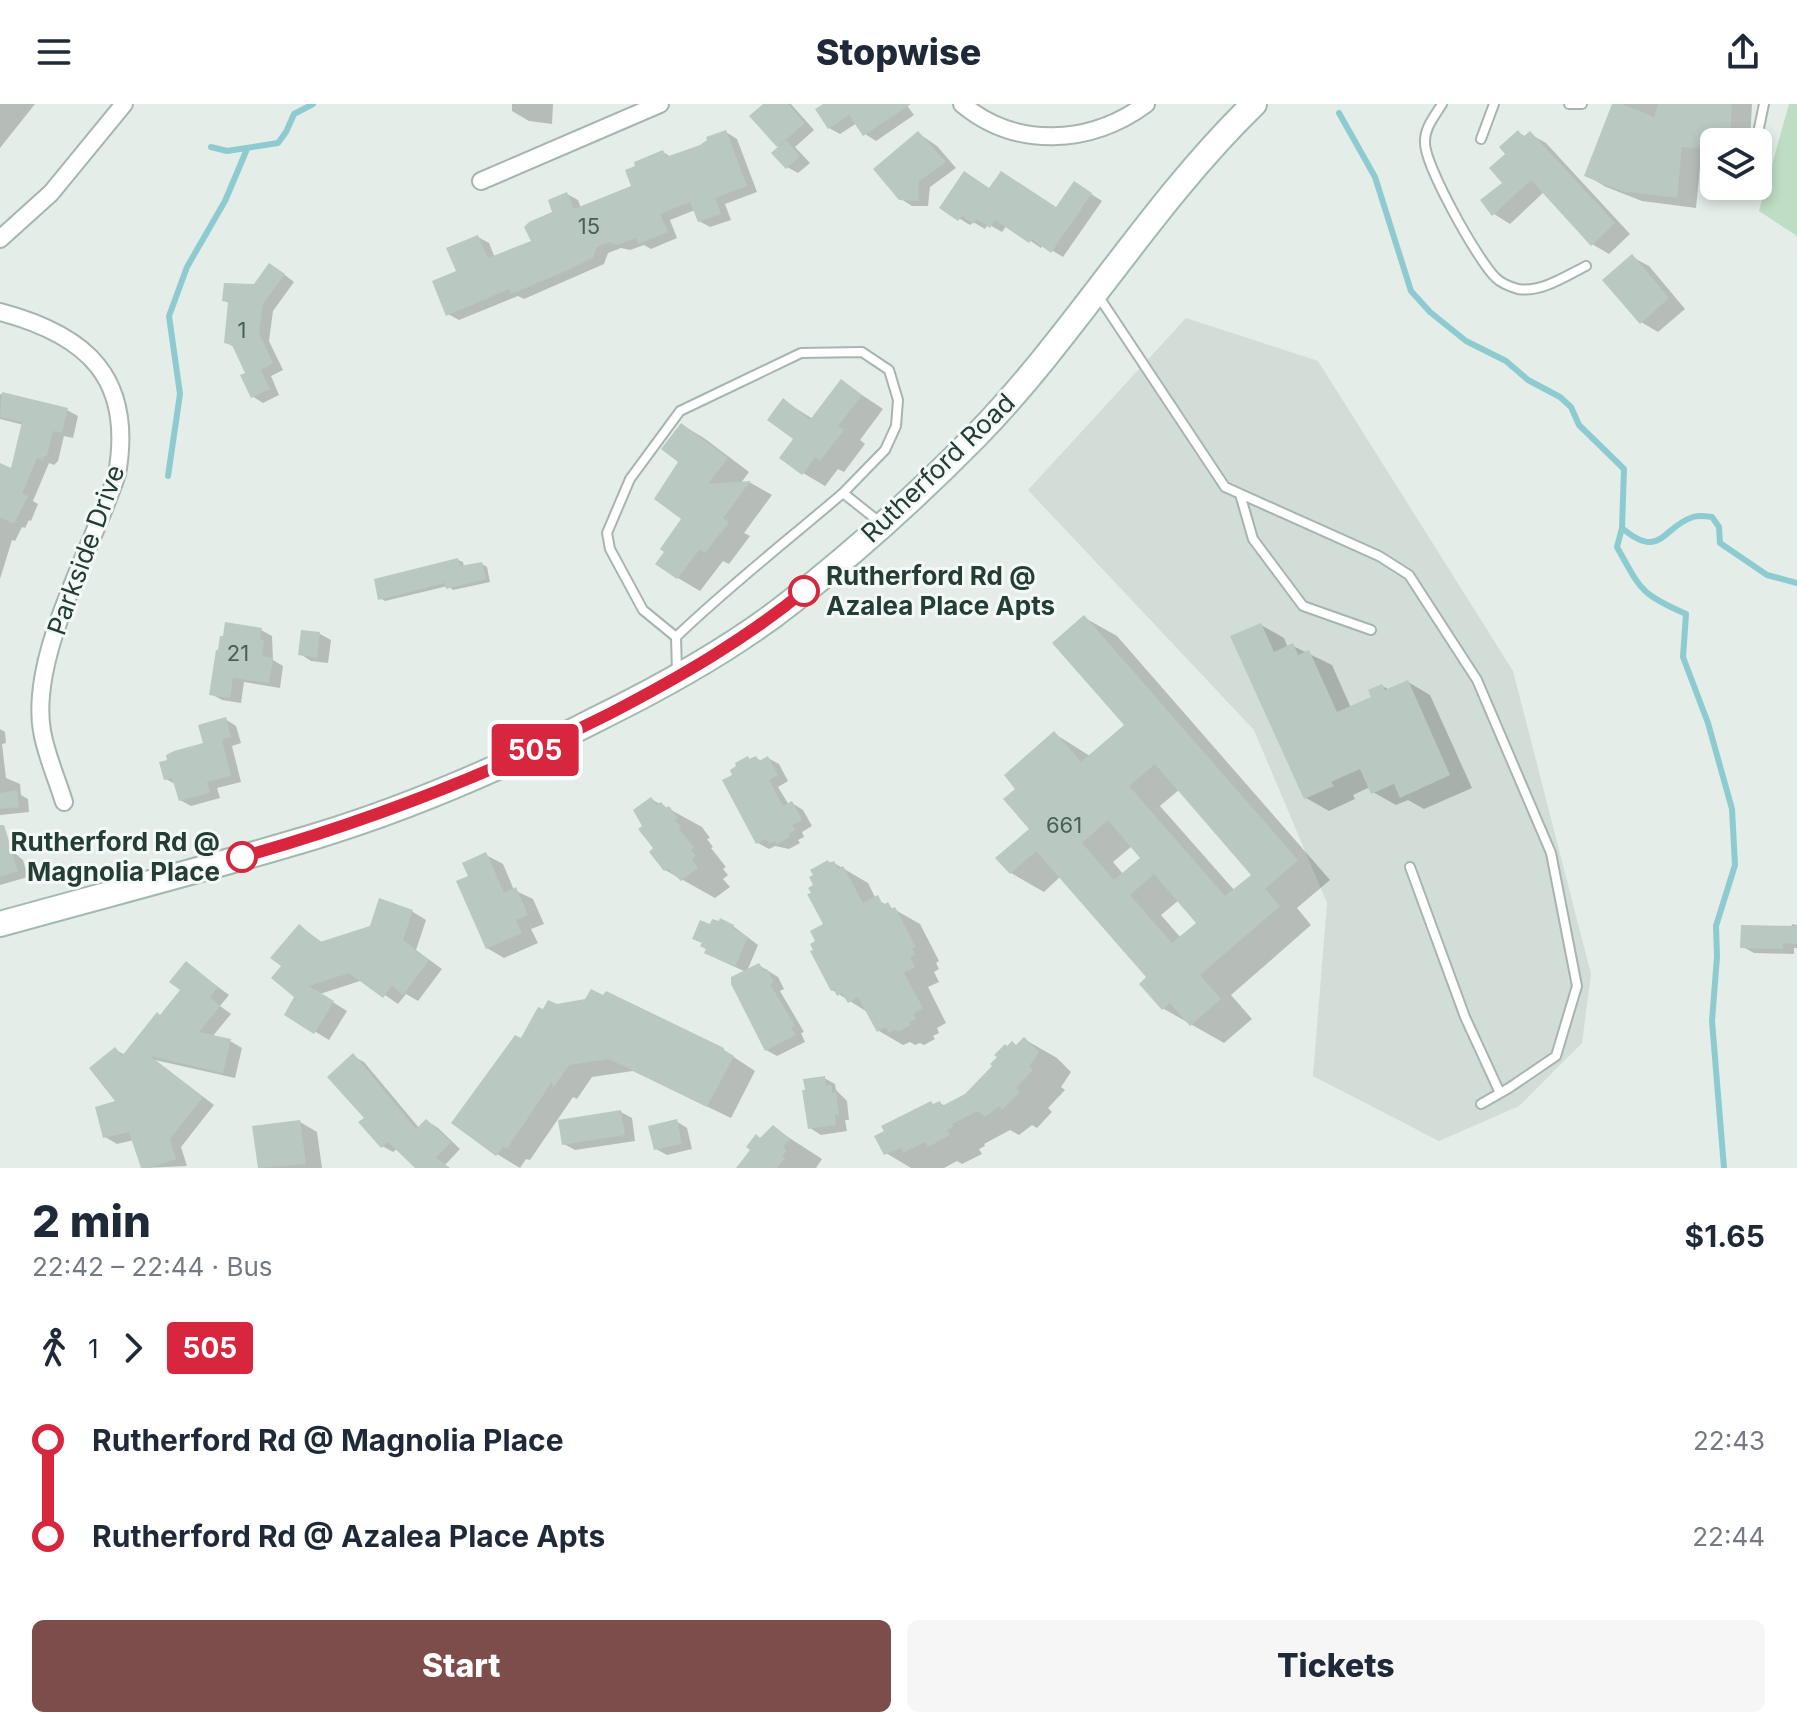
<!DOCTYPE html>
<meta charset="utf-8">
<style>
body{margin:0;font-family:Inter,sans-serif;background:#f6f6f7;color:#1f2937;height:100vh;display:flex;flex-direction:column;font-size:30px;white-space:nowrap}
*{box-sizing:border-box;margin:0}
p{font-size:26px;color:#747a83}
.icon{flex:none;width:44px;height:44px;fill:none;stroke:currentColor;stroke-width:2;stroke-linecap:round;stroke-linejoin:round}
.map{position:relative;height:1064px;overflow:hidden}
.drawer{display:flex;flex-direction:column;background:#fff;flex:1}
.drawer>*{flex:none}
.badge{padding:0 16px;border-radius:6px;font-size:28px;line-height:52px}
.fabs{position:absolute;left:1700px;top:24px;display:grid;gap:16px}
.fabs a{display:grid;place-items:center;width:72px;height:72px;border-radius:12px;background:#fff;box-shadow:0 4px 12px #0003;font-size:40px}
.map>.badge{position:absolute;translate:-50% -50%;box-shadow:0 0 0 4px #fff}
.legs{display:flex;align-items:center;gap:12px;height:88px;padding:0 32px;font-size:26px}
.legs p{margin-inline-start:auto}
.headline{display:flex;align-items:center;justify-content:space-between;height:136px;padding:0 32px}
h1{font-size:44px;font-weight:800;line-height:60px}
.cta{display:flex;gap:16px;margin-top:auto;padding:16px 32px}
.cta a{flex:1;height:92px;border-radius:12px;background:#7c4d4a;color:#fff;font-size:32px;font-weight:800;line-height:92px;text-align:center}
.cta a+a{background:#f6f6f7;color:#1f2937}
ul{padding:0 32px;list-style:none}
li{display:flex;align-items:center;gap:28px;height:96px;font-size:30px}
li i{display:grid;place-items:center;width:12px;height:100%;margin:0 10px;background:currentColor}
li i::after{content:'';width:20px;height:20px;margin:-10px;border:6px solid;border-radius:50%;background:#fff}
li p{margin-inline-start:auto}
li:first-child i{background:linear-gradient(#0000 50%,currentColor 0)}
li:last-child i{background:linear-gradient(currentColor 50%,#0000 0)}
header{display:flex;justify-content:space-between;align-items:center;height:104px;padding:0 32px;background:#fff;font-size:36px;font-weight:800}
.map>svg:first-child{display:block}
.built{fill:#d2ddd7}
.green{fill:#bdddc4}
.shadow{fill:#0003;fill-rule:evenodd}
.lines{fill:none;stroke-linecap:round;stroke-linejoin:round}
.stream{stroke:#8ecbd0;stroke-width:6}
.building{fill:#b9c8c1;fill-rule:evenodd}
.lane-casing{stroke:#a7b5af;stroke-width:12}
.street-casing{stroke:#a7b5af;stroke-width:20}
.secondary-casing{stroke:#a2b9af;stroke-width:28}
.lane{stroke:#fff;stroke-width:8}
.street{stroke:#fff;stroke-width:16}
.secondary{stroke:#fff;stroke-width:24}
.line-1-casing{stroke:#fff;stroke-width:18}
.line-1{stroke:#d7263d;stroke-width:12}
.stop-1-dot{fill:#fff;stroke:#d7263d;stroke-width:4}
.labels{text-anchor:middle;stroke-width:6;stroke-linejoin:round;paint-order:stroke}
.number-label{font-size:22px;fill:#496058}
.street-label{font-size:26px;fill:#243e35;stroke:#f4f9f7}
.stop-label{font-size:26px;font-weight:bold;fill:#243e35;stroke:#f4f9f7;text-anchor:start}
</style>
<header><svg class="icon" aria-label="menu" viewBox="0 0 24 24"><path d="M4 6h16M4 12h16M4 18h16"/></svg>Stopwise<svg class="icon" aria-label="share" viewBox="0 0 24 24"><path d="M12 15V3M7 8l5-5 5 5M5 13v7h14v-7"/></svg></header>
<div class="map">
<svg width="1797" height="1064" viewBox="0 0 1797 1064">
<rect width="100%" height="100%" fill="#e4ede8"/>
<path class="built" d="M1186,214l132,43 195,310 78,303 -9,69 -63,63 -80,35 -126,-65 14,-173 -73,-173 -226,-240z"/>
<path class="green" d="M1789,0h8v132l-38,-25z"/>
<path class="shadow" d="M0,0h35l-35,44z
M512,0h41l-1,20 -23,-3 -17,-10z
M768,0h23l23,26 -19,17 15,16 -12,10 -11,-6 -9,-21z
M826,0h80l8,11 -38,26 -11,-7 -8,-11 -17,11 -11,-6z
M1614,0h138l-2,38h-36v16l-13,-1 -5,51 -54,-7 -36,-14 -20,-12z
M726,28l11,7 20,53 -32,12 6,16 -21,7 -11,-6 -4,-11 -25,10 7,18 -26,11 -7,-4 -14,5 -9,-2 -13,5 -4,11 -80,35 -6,-3 -59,24 -11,-6 10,-42 20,-35 11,6 6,15 38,-16 34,-48 11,6 3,8 53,-21 29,-35 8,5 30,-11z
M1518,28l8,5 4,-3 16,9 84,91 -21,20 -17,-10 -48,-52 -34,32 -16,-10 11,-31 3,-29z
M918,29l19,13 19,22 -26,19 -2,19h-16l-11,-7z
M990,86l67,19 28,-19 17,11 -39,56 -20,-12 -2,3 -34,-23 -5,7 -14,-8 -3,5 -12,-7 -3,3 -28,-17z
M1632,153l17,9 36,43 -27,23 -17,-10z
M281,168l13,10 -21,29 -4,30 14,29 -12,6 8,19 -16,8 -11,-7 -5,-22 -12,-26 -9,-6 4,-38 -6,-4z
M841,277l42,28 -23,31 5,4 -21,28 -6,-3 -13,17 -22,-13 -19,-72 29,18z
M0,290l67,16 11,6 -5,22 -9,-2 -6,25 -4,4 -5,-2 -16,38 5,3 -7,17 -2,-1 -4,8 -3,-1 -7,14 -3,-1 -12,39v-110l12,1 12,-45 -24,-6z
M682,321l22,13 45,34 -8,11h10l21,12 -28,38 6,3 -21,28 -6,-3 -23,30 -22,-13 5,-59z
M458,456l5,2 1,6 18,-4 5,3 3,15 -37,8 -5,-4 -63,15 -5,-3z
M1085,514l32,18 213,244 -33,28 14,17 -80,70 21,24 -28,24 -60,-34 -22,-25 7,-7 -88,-101 -17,16 -33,-19 -13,-15 33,-29 -13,-40 37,-55 35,22 37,-31zM1180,685l74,86 -19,16 -75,-85zM1132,742l11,12 -20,16 -10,-12zM1179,796l20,23 -18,15 -20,-23z
M1261,521l23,13 4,10 5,-2 39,19 19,43 23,-10 8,-12 8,4 18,-8 22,13 42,93 -48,21 -16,-9 -12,5 -23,-13 -3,-5 -17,8 2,4 -26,12 -23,-13z
M261,526l11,6 1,24 10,6 -3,22 -36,-6 -3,21 -19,-3 -11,-6 9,-42z
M320,530l11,6 -3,23 -17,-2 -11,-7z
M225,615l11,7 5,17 -9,3 9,36 -24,6 3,10 -29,8 -11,-6 -5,-16 -9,-5 39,-35z
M0,625l5,3 1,11 -4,1 4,34 14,6 1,11 7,4 1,13 -29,3z
M756,654l6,3 6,-3 11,6 9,17 -10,6 11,18 3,-2 11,7 9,16 -10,6 2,5 -6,3 2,3 -11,6 -14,-3 -6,3 -11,-6 -7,-83z
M651,695l51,28 8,11 -3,1 6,8 -2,1 15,19 -3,2 5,6 -5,4 7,8 -15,11 -50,-28 -20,-44z
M0,737l23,19 5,17 -28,8z
M486,751l17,9 11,26 19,9 11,25 -13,5 7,14 -34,15 -17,-10 -17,-71z
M828,758l6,1 34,20 8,16 44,25 19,37 -3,2 3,6 -5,3 5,10 -11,5 18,36 -9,5 2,5 -6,3 2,3 -11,6 -4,-2 -5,2 -5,-3 -7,3 -24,-14 -10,-18 -37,-23 -6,-65 -10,-39z
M381,797l32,11 13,8 -10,30 26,19 -24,32 -12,-7 -8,10 -35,-24 -43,14 27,17 -18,29 -43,-26 11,-17 -13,-31 15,-40 24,17 48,-16z
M1792,820l5,1v23h-3v6l-40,-1 -11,-6 48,-19z
M733,822l25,19 -11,26 12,-6 19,12 6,12 -4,2 24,41 -3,1 4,9 -28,14 -11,-6 -20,-78 -28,-13 -7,-32z
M187,860l42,31 -9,11 11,8 -19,23 18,4 12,7 -7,30 -80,-18 59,45 -33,42 6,19 -44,2 -9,-28 -17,4 -12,-7 13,-34 -2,-53 9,5 36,-38 22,-27z
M1024,935l33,19 14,14 -10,15 4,3 -17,18 4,4 -15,16 -5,-3 -13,10 -9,-5 -26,14 1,2 -6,3 3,5 -20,10 -5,-3 -13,7h-33l-25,-15 49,-47 5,-3 5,3 21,-11z
M522,936l201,10 32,21 -24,47 -98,-47 -41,6 -15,22 -4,-2 -43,63 -4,-1 -6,9 -23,-14z
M353,952l11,6 56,67 7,-8 11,7 22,21 -15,16 4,3h-31l-20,-20 -5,4 -11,-6 -15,-28z
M824,974l11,6 1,6 11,11 2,19h-4l2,11 -26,4 -11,-7z
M621,1008l11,6 3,23 -60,9 -11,-6z
M676,1017l11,7 5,21 -25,6 -11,-6z
M300,1018l17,10 5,36h-62l-5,-40z
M774,1024l48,31 -6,9h-78z"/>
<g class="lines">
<path class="stream" d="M1339,9l36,64 36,114 19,21 36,29 40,20 22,19 32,17 11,10 8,18 45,44 -2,59 -5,19c24,43 23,47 69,67l-3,43 25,66 24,86 3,56 -19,61 1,31 -5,64 12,147
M211,43l16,4 51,-8 8,-11 8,-18 19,-10
M168,372l12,-82 -11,-78 18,-49 38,-66 22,-52
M1622,424c39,33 40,-1 71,-11 6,-2 13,-1 19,0l7,10 1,16 47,32 30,8"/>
</g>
<path class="building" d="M763,0h25l17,19 -28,24 -28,-31z
M823,0h88l-48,32 -14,-21 -21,14 -13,-20z
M1612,0h10l32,13 4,-13h74l-2,38h-16v8l-32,-3 -5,51 -56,-7 -37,-15z
M726,26l21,56 -32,12 6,16 -23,8 -8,-20 -30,12 8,18 -30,12 -2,-6 -19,7 -8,-3 -12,5 -4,11 -27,13 -55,23 -2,-5 -63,27 -14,-35 24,-10 -10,-23 32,-13 10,23 43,-17 -7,-14 5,-5 23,-10 -4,-12 19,-8 7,17 57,-23 -6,-16 10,-4 -1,-4 29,-12 3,7 34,-12 7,-5 -1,-3z
M1518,26l5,7 7,-6 85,92 -24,23 -60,-66 -39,36 -12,-16 22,-17 -13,-15 16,-14 -6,-7z
M918,27l28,31 -27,19 -1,20 -19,-1 -26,-31z
M786,36l14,16 -14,13 -15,-16z
M964,67l25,17 12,-17 55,36 18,-26 18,12 -41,60 -19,-14 -3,4 -34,-23 -5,8 -13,-9 -4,5 -11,-8 -4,5 -19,-13z
M1632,150l37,44 -29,26 -38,-44z
M269,159l16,11 -22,30 -4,29 14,30 -12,7 9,19 -19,9 -11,-23 5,-2 -13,-28 -8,-2 4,-41 -6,-1 2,-18 30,1z
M841,275l21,16 -24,31 6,4 -24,31 -5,-4 -13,18 -23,-17 14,-19 -26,-19 16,-22 27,22z
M2,288l66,16 -6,25 -9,-2 -6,25h-3l-1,4 -6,-2 -15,36 6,2 -14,28 -14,-7v-54l11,5 11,-46 -22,-5z
M681,319l47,35 -20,26 43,-3 -28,37 6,4 -24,31 -5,-4 -23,30 -22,-15 9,-12 -4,-3 21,-30 -27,-20 24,-37 -17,-13z
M458,454l2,8 22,-4 4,17 -40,10 -1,-6 -67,17 -4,-21z
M1084,511l214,245 -33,29 15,17 -80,69 21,24 -31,27 -20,-23 -8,7 -23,-26 7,-7 -110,-126 -26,23 -15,-16 34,-29 -26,-30 12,-10 -11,-14 50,-44 27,31 43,-37 -72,-82zM1155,660l96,111 -26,21 -96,-110zM1108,716l32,38 -26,22 -32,-37zM1154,770l42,49 -24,20 -42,-48z
M225,518l37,6 -2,11 4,1 -2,16 11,2 -4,25 -36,-5 -3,20 -21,-3 7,-45h2l2,-14h3z
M1261,519l13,29 19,-9 5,12 11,-5 28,62 34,-15 -3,-7 14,-6 3,6 23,-10 42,95 -50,23 -6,-14 -23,10 -11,-25 -29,13 3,4 -30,13 -74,-163z
M301,526l19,2 -3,26 -19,-3z
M226,613l5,20 -9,3 9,36 -24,6 3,10 -4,2 -27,7 -7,-23 -8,2 -5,-18 8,-2 -1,-5 8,-4 29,-8 -5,-18z
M748,652l1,3 7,-3 3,5 9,-5 10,19 -9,5 14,26 9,-5 10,19 -10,5 3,5 -7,4 2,3 -13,7 -2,-3 -6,3 -3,-5 -10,5 -34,-64 10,-5 -2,-5 6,-4 -1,-3z
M17,686l2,17 -19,2v-16z
M651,693l6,8 4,-3 5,6 3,-2 9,12 -3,2 6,7 -2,2 15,18 -3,3 5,6 -4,3 6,9 -17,13 -13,-12 -4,2 -15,-19 4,-4 -15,-19 4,-3 -9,-16z
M0,721h4l14,46 -18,6z
M486,748l18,41 12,-6 12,28 -12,5 6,13 -36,16 -30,-68 12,-5 -6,-13z
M828,756l1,3 5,-2 4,8 5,-3 20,37 15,-8 5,10 5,-3 4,7 3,-2 21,40 -4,1 3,7 -5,2 5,10 -11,6 19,35 -10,6 3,5 -7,3 2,3 -14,7 -1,-3 -7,4 -3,-6 -9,5 -19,-35 -10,6 -6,-10 -5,3 -3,-6 -3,1 -21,-40 3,-1 -3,-6 5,-3 -5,-10 13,-7 -16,-30 4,-1 -3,-5 5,-3 -4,-8 4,-2 -3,-5z
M379,794l34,12 -10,30 26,20 -26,35 -11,-9 -9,12 -34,-25 -40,13 25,15 -20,33 -30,-19 10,-18 -23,-19 10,-12 -11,-8 29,-34 21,18 50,-16z
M720,814l14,7 -1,3 15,9 -13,30 -31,-14 2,-4 -6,-3 2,-3 -10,-4 8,-19 10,4 2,-5 7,2z
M1741,821l56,1v18l-14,-1v6l-43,-1z
M186,857l32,26 -8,10 10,9 -21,26 32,7 -8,34 -73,-17 53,41 -33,42 6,20 -27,9h-8l-12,-36 -26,6 -8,-31 20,-6 -26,-33 26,-21 7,9 35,-44 3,3 20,-25 -11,-8z
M759,859l5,8 3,-2 7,13 -4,2 25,42 -4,1 5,8 -31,16 -34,-67v-7z
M591,885l12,6 3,-4 118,57v2l10,6 -27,51 -98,-48 -40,6 -16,23 -1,-6 -45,67 -4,-2 -7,9 -45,-33 64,-88 6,3 17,-31 5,2 5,-9 9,4 28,-5z
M1024,933l15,15 -10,14 4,4 -17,18 4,4 -18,18 -3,-4 -14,11 -7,-6 -26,13 1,3 -6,3 3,5 -22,12 -3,-5 -22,11 -2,-5 -17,7 -10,-19 10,-5 -3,-5 50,-25 2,3 7,-3 2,5 23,-12 27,-28 -2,-2 7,-7 -3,-2 11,-11 2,2 5,-5 4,4z
M353,949l63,76 10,-10 25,23 -15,16 14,10h-35l-27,-26 -7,6 -23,-26 6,-4 -37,-41z
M825,972l1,10 6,-1v8l4,-1 3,22 -4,1 1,10 -28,4 -6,-39h3l-2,-11z
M621,1006l4,25 -63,10 -4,-25z
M677,1015l5,25 -28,6 -6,-24z
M300,1016l6,44 -48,4 -6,-42z
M773,1021l17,14 -7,8 4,4 -5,5 3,2 -8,10h-41l14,-18 -4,-3 10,-13 4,4z"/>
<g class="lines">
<g class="lane-casing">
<path id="lane" d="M1442,0c-7,12 -18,24 -17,39 0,23 53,118 71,135 5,5 15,9 22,11 23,4 48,-13 68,-23
M1569,0h13
M1481,35l13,-35
M1756,38l8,-38
M1097,190l128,193 154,69 30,19 68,105 74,173 26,133 -21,70 -47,32 -28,16
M1240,390l13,45 50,67 68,24
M676,533l-33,-27 -33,-61 -3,-16 23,-54 50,-68 121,-58 61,-1 27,18 9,30 -2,26 -11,24 -42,43 39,31
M677,568l-1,-35c53,-51 111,-96 167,-144
M1410,763l55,150 35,76"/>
</g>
<g class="street-casing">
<path id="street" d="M962,0c54,45 128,41 184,0
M481,77l179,-77
M0,135l51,-46 73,-89
M0,208c87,23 134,66 117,162 -24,74 -88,181 -75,257 4,24 15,48 22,71"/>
</g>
<g class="secondary-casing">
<path id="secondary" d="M0,820c104,-29 210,-56 313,-87 99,-30 195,-72 286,-119 67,-33 134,-70 192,-116 65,-51 127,-107 185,-166 101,-104 174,-231 278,-332"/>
</g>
<use href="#lane" class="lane"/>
<use href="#street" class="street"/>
<use href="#secondary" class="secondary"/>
</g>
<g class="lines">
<g class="line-1-casing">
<path id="line-1" d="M242,753c127,-36 249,-83 367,-143 67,-35 136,-74 195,-123"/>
</g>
<use href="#line-1" class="line-1"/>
</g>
<g class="stop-1-dot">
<circle cx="804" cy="487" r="14"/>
<circle cx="242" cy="753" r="14"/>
</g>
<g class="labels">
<g class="number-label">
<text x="589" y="130">15</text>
<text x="242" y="234">1</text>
<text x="238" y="557">21</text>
<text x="1064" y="729">661</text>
</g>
<g class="street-label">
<text transform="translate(938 364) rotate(-44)" y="9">Rutherford Road</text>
<text transform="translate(86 446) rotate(-70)" y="9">Parkside Drive</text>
</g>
<g class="stop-label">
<text x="826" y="481">Rutherford Rd @<tspan x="826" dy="30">Azalea Place Apts</tspan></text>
<text x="220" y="747" text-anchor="end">Rutherford Rd @<tspan x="220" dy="30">Magnolia Place</tspan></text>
</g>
</g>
</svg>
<div class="fabs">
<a><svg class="icon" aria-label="layers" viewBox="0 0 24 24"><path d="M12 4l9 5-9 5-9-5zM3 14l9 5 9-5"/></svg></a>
</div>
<b class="badge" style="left:535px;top:646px;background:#d7263d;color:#fff">505</b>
</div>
<section class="drawer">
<div class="headline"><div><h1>2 min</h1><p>22:42 – 22:44 · Bus</p></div><b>$1.65</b></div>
<div class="legs"><svg class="icon" aria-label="walk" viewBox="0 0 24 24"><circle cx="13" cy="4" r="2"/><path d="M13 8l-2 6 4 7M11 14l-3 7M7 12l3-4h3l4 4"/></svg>1<svg class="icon" aria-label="forward" viewBox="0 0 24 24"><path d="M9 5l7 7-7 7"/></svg><b class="badge" style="background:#d7263d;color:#fff">505</b></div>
<ul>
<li><i style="color:#d7263d"></i><b>Rutherford Rd @ Magnolia Place</b><p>22:43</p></li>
<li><i style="color:#d7263d"></i><b>Rutherford Rd @ Azalea Place Apts</b><p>22:44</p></li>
</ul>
<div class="cta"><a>Start</a><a>Tickets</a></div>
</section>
